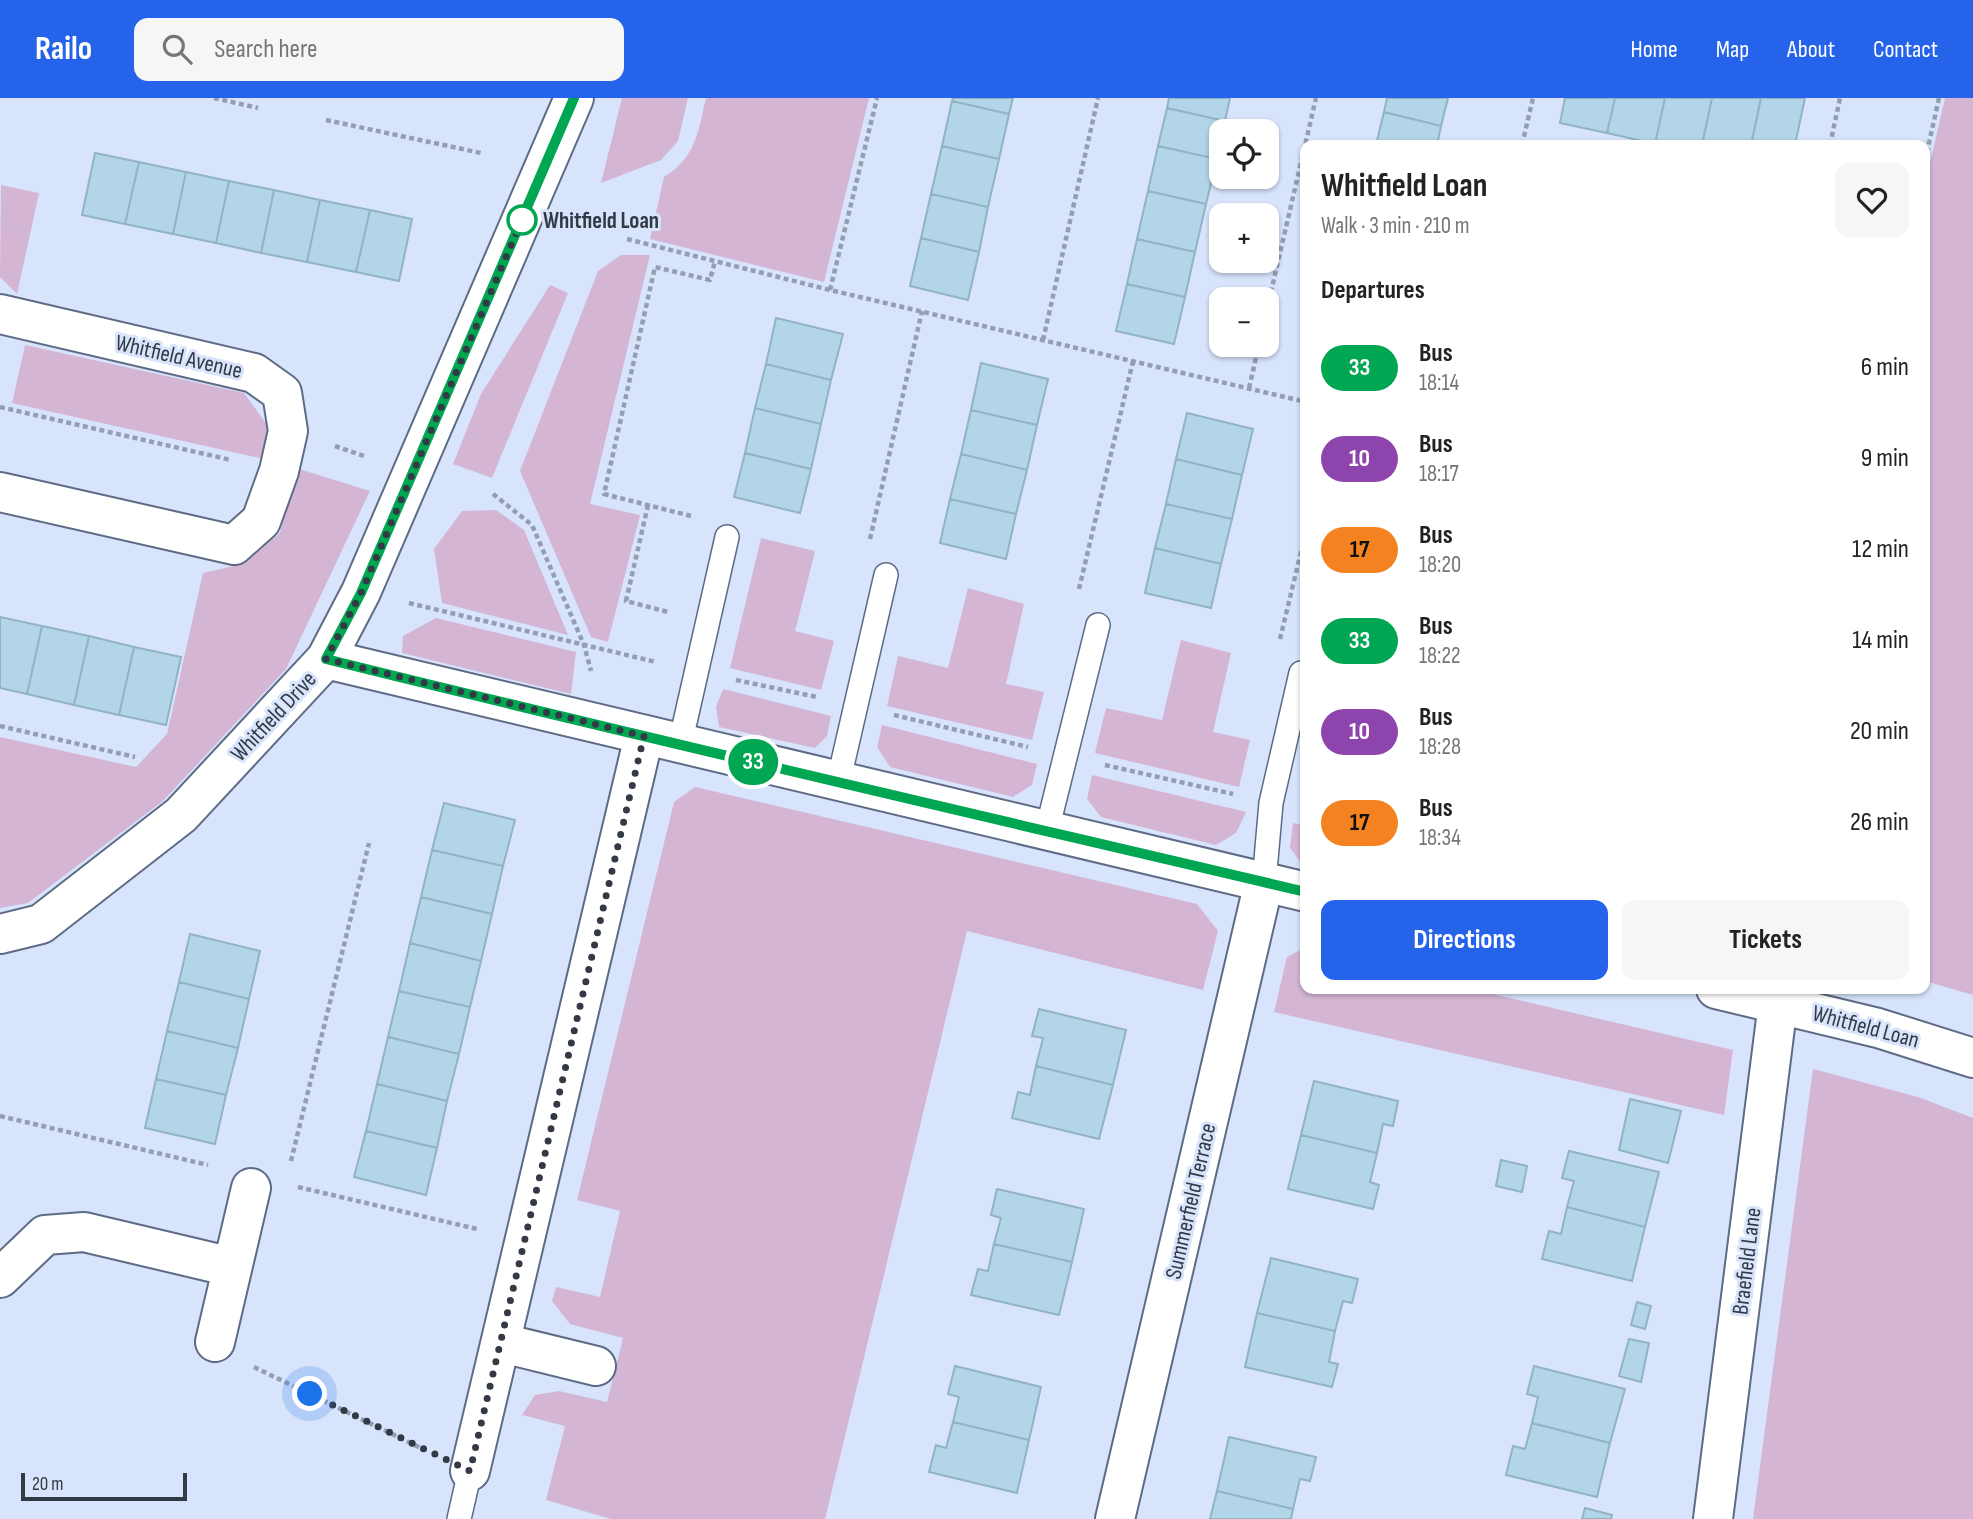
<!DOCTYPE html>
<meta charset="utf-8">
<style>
body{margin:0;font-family:"Sofia Sans Condensed",sans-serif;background:#f6f6f6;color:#222;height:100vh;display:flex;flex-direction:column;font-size:26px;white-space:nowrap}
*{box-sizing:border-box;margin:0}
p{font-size:23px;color:#767676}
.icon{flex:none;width:38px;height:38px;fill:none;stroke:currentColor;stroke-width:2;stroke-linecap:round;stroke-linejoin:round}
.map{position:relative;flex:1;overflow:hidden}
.details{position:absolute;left:1300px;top:42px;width:630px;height:854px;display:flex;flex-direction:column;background:#fff;border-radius:14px;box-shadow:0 2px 5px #0004}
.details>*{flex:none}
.badge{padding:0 14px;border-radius:23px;font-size:24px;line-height:46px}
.fabs{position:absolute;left:1209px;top:21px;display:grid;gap:14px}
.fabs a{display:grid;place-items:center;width:70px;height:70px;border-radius:14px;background:#fff;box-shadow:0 2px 5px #0004;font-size:35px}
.scale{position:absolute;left:21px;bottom:18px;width:166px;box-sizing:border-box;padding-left:7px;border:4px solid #333a46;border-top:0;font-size:19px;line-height:24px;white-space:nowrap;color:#333a46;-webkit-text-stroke:5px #d7e4fc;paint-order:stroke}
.you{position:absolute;width:35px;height:35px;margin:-18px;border:5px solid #fff;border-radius:50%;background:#1a73e8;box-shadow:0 0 0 10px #1a73e833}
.map>.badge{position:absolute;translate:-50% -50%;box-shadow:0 0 0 4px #fff}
h2{padding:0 21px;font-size:26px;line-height:63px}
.round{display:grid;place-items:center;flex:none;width:74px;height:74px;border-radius:14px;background:#f6f6f6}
.headline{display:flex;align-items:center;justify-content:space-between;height:119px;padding:0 21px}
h1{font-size:33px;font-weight:700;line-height:52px}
.cta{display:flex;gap:14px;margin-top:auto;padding:14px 21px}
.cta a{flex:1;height:80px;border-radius:14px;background:#2563eb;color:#fff;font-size:28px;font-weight:700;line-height:80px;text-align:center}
.cta a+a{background:#f6f6f6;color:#222}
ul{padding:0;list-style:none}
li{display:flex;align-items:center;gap:21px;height:91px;padding:0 21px}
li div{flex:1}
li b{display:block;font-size:26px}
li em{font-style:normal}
li .badge{min-width:77px;font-weight:700;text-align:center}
header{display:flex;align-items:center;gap:42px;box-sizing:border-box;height:98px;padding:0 35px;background:#2563eb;color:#fff}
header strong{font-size:33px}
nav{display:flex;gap:38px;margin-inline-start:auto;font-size:24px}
.search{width:490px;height:63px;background:#f6f6f6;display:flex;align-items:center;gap:18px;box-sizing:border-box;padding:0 24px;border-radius:14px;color:#767676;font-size:26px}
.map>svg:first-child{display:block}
.green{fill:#d4b6d4}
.building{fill:#b2d5e7;stroke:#91b3c4;stroke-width:2}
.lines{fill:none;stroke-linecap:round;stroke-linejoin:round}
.service-casing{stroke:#5d6b85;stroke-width:26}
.minor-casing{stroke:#5d6b85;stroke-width:42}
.tertiary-casing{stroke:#5d6b85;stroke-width:42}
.path{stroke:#949eb1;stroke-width:4.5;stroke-dasharray:5 3.5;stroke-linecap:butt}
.service{stroke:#fff;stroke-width:23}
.minor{stroke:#fff;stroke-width:38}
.tertiary{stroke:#fff;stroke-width:38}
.line-casing{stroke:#fff;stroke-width:16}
.line{stroke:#00a651;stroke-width:10}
.walk{stroke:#333a46;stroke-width:7;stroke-dasharray:0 12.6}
.stop-dot{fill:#fff;stroke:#00a651;stroke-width:3.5}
.labels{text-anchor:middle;stroke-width:6;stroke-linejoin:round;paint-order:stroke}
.stop-label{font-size:23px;font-weight:bold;fill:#333a46;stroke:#d7e4fc;text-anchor:start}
.street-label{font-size:23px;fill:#333a46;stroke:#d7e4fc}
</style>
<header>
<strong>Railo</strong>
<div class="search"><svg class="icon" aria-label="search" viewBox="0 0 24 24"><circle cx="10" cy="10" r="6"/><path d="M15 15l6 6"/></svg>Search here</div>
<nav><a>Home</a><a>Map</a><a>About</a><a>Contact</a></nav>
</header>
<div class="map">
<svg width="1973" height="1421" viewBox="0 0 1973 1421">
<rect width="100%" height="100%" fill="#d7e4fc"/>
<path class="green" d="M622,0h66l-10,43 -17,19 -60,23z
M706,0h163l-45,184 -174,-43 14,-62c32,-20 34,-45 42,-79z
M1945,0h28v897l-48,-14v-796z
M1,87l38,8 -22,101 -17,-17z
M621,157h29l-60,249 50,11 -32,127 -17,-5 -71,-166 78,-200z
M550,187l18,8 -76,185 -39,-14 28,-70z
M25,247l219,48 24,33 -4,33 -252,-56z
M296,370l74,23 -84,178 -123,132 -135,102 -28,5v-171l136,30 31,-33 36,-161 39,-9 38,-31z
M496,412l28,20 44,105 -126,-32 -8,-54 28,-38z
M761,440l54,13 -20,80 39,10 -13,49 -91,-22z
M968,490l56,16 -18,80 38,8 -12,48 -145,-34 11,-50 50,12z
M436,520l140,34 -5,42 -169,-41 1,-17z
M1181,542l50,13 -18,79 37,8 -11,47 -144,-34 11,-45 56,12z
M723,591l108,27 -4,20 -12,12 -96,-21 -3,-20z
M882,627l155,39 -5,21 -19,12 -123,-30 -13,-20z
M1092,677l154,37 -10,21 -20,12 -115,-28 -14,-18z
M695,689l502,117 21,27 -15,59 -236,-59 -142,588h-214l-65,-19 19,-74 -43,-11 13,-20 24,-4 48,11 16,-64 -53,-14 -18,-23 4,-14 44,10 20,-86 -43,-11 97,-398z
M1293,725l12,3v39l-3,-1 -12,-16z
M1302,851l3,1 1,39h165l262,61 -9,65 -450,-103 13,-55z
M1813,971l105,28 55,21v401h-220z"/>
<path class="building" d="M953,0h60l-4,16 -57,-13z
M1169,0h61l-5,23 -58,-13z
M1387,0h61l-7,28 -57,-14z
M1565,0h50l-8,35 -47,-10z
M1615,0h50l-10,46 -48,-11z
M1665,0h47l-10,47 -47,-1z
M1712,0h49l-10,47h-49z
M1761,0h44l-10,47h-44z
M952,3l57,13 -10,45 -57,-13z
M1167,10l58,13 -8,38 -59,-13z
M1384,14l57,14 -4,19h-61z
M942,48l57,13 -11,48 -57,-13z
M1158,48l59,13 -11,45 -58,-13z
M95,55l44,9 -14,62 -43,-9z
M139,64l47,10 -13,62 -48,-10z
M186,74l43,9 -13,62 -43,-9z
M229,83l45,9 -13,63 -45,-10z
M274,92l46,10 -13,62 -46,-9z
M1148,93l58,13 -11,48 -58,-13z
M931,96l57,13 -9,45 -58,-14z
M320,102l50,10 -14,62 -49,-10z
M370,112l42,9 -13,62 -43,-9z
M921,140l58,14 -11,48 -58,-14z
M1137,141l58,13 -10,45 -58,-13z
M1127,186l58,13 -11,47 -58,-13z
M776,220l67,16 -12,46 -65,-16z
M981,265l67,16 -11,46 -66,-15z
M766,266l65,16 -10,44 -66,-16z
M755,310l66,16 -10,45 -66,-16z
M971,312l66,15 -10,45 -66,-16z
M1187,315l66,16 -11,46 -66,-16z
M745,355l66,16 -11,44 -66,-16z
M961,356l66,16 -11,44 -66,-15z
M1176,361l66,16 -10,44 -66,-15z
M950,401l66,15 -10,45 -66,-16z
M1166,406l66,15 -11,45 -66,-16z
M1155,450l66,16 -10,44 -66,-15z
M0,519l42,9 -15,68 -27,-6z
M42,528l47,10 -15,69 -47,-11z
M89,538l45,11 -15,68 -45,-10z
M134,549l47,10 -15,68 -47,-10z
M444,705l71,17 -12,46 -71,-16z
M432,752l71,16 -11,48 -71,-17z
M421,799l71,17 -11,47 -71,-18z
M190,836l70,17 -11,48 -70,-17z
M410,845l71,18 -11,46 -71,-16z
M179,884l70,17 -11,49 -71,-17z
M399,893l71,16 -11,47 -71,-17z
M1039,911l87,21 -13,55 -77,-19 7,-28 -11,-2z
M167,933l71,17 -12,47 -70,-16z
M388,939l71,17 -12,47 -70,-17z
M1036,968l77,19 -14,54 -87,-21 6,-26 12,3z
M156,981l70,16 -11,49 -70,-16z
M1314,983l84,20 -5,25 -10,-2 -6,29 -76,-18z
M377,986l70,17 -10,47 -71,-17z
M1630,1001l51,12 -13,52 -49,-13z
M366,1033l71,17 -11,47 -72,-18z
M1301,1037l76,18 -7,29 9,3 -6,24 -85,-20z
M1569,1053l90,21 -14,55 -78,-20 7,-26 -12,-3z
M1501,1062l26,6 -5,26 -26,-6z
M997,1091l87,20 -12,53 -78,-18 7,-26 -10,-3z
M1567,1109l78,20 -13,54 -90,-22 7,-28 12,3z
M994,1146l78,18 -13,53 -88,-20 7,-26 10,2z
M1271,1160l87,21 -6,24 -9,-2 -8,30 -78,-18z
M1637,1204l14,4 -6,23 -14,-4z
M1257,1215l78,18 -6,31 9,2 -6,23 -87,-20z
M1629,1241l20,4 -8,39 -22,-6z
M955,1268l86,21 -12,53 -76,-18 6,-25 -11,-3z
M1534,1268l91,23 -15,54 -78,-20 6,-26 -11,-3z
M953,1324l76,18 -12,53 -88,-21 7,-27 10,3z
M1532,1325l78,20 -13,54 -91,-22 7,-29 12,3z
M1229,1339l87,20 -6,24 -10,-2 -7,30 -76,-18z
M1217,1393l76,18 -2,10h-81z
M1585,1410l27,7 -1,4h-29z"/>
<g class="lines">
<g class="service-casing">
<path id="service" d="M680,646l47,-207
M838,685l48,-208
M1047,732l51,-205
M1264,784l7,-79 30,-130
M459,1421l11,-48"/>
</g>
<g class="minor-casing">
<path id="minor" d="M0,216l254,59 28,20 6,38 -9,40 -18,50 -27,24 -234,-53
M326,561l980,233
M1716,891l162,39 95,30
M0,1180l45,-43 39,-3 148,35
M215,1244l36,-154
M502,1245l94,23
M470,1373l174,-735
M1115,1421l149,-637
M1713,1421l65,-516"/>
</g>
<g class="tertiary-casing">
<path id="tertiary" d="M0,836l41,-10 140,-109 145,-156 35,-67 213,-494"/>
</g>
<path class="path" d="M214,0l44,10
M326,22l155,33
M1522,47l11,-47
M1830,47l10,-47
M1925,63l14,-63
M627,141l203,51 476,112
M830,192l47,-192
M1267,211l49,-211
M1043,242l55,-242
M1249,290l10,-43
M0,309l231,53
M335,348l32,11
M493,396l39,31 52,120 7,26
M648,407l-22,96 42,11
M691,418l-87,-22 51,-227 55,13 5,-19
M870,441l52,-228
M1079,491l54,-228
M409,505l247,59
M1280,541l26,-108
M736,582l81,17
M894,617l134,32
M0,628l135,31
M1105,667l128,29
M0,1018l208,49
M291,1063l78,-318
M298,1089l179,42
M254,1269l171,83"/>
<use href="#service" class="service"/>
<use href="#minor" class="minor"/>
<use href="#tertiary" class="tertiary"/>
</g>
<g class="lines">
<g class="line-casing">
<path id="line" d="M574,0l-213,495 -35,66c326,81 653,156 980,233"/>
</g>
<use href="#line" class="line"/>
<path class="walk" d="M310,1296l160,77 174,-735 -318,-77 35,-66 161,-373"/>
</g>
<circle class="stop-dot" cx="522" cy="122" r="14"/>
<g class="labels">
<g class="stop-label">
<text x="543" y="130">Whitfield Loan</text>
</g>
<g class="street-label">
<text transform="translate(179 258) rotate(13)" y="8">Whitfield Avenue</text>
<text transform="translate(273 618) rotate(-47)" y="8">Whitfield Drive</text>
<text transform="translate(1866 928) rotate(15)" y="8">Whitfield Loan</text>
<text transform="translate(1190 1103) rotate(-77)" y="8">Summerfield Terrace</text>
<text transform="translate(1746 1163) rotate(-83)" y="8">Braefield Lane</text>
</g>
</g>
</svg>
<div class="fabs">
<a><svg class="icon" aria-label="locate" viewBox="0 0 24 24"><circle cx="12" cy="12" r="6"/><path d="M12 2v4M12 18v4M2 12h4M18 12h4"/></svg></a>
<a>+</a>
<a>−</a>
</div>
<div class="scale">20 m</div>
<div class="you" style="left:310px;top:1296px"></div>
<b class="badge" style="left:753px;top:664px;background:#00a651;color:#fff">33</b>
<section class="details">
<div class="headline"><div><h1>Whitfield Loan</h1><p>Walk · 3 min · 210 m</p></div><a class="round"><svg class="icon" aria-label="heart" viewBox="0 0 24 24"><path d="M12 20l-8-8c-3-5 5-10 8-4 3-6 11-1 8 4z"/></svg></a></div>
<h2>Departures</h2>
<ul>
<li><span class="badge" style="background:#00a651;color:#fff">33</span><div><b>Bus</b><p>18:14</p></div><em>6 min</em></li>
<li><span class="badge" style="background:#8e44ad;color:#fff">10</span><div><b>Bus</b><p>18:17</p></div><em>9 min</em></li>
<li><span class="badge" style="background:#f58220;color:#111">17</span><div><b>Bus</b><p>18:20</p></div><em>12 min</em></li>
<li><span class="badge" style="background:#00a651;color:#fff">33</span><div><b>Bus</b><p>18:22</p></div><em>14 min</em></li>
<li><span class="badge" style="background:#8e44ad;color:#fff">10</span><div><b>Bus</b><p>18:28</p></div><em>20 min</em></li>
<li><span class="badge" style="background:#f58220;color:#111">17</span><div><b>Bus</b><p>18:34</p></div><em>26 min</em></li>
</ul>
<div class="cta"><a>Directions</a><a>Tickets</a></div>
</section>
</div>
